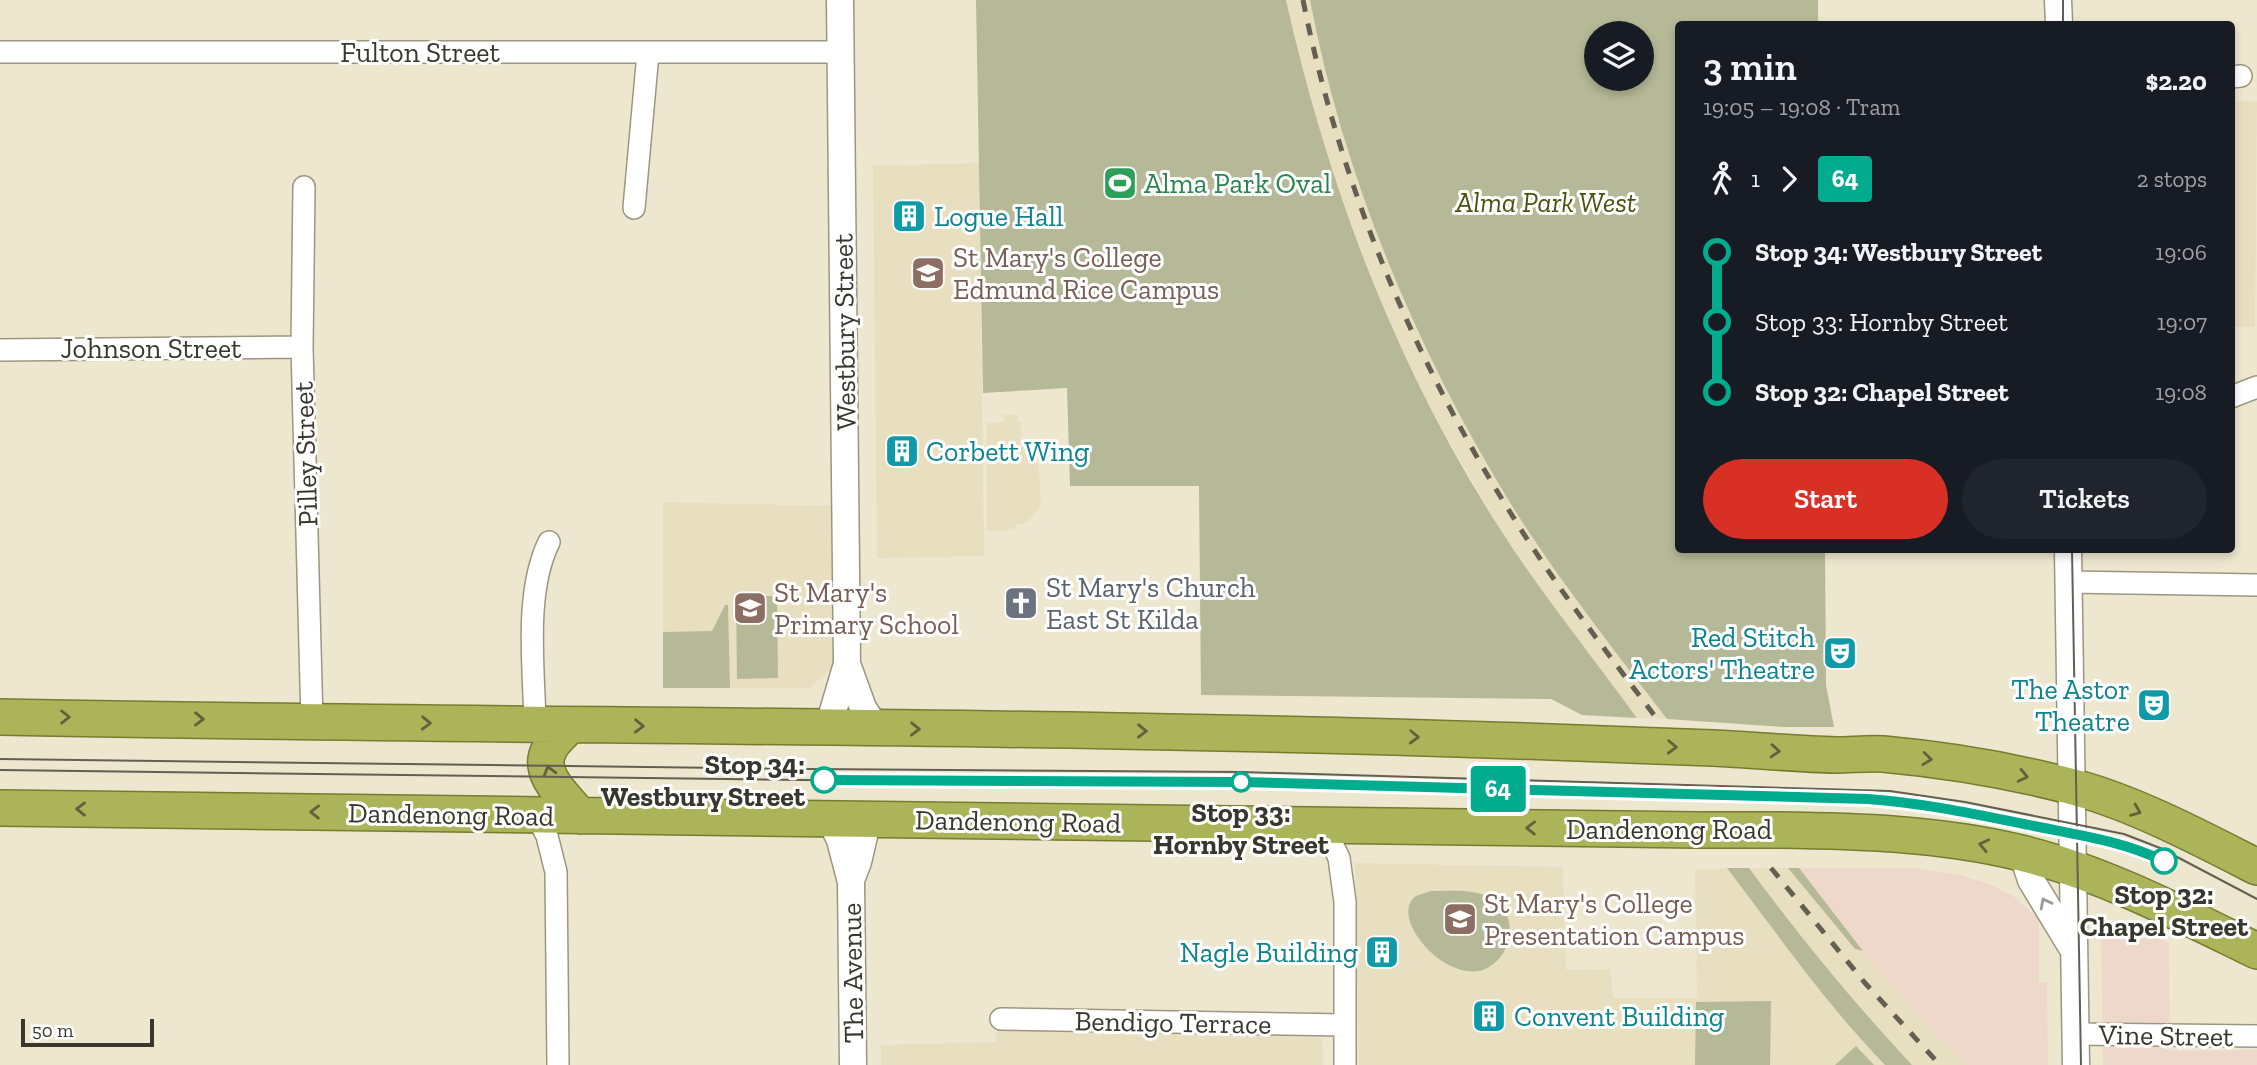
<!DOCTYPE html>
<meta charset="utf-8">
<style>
body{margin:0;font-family:"Zilla Slab",serif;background:#20242c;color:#f1f3f6;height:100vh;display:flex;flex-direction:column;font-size:26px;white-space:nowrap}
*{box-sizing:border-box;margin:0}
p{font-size:23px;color:#9ea1a6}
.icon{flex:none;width:38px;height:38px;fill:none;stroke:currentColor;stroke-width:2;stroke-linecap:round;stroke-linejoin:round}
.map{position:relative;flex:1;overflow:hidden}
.side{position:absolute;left:1675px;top:21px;width:560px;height:532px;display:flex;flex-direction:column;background:#171b24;border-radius:7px;box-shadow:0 4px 10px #0003}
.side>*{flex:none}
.badge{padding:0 14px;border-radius:5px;font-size:24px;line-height:46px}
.controls{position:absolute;left:1584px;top:21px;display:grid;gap:14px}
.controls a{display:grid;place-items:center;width:70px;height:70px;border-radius:50%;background:#171b24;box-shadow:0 4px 10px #0003;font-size:35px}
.scale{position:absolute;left:21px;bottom:18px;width:133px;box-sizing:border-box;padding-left:7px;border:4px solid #39362d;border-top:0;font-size:19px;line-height:24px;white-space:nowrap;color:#39362d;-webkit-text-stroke:5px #fff;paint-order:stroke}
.map>.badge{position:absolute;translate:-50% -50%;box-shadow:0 0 0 4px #fff}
.legs{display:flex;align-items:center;gap:10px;height:77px;padding:0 28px;font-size:23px}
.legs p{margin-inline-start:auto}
.overview{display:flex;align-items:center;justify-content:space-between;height:119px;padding:0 28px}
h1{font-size:38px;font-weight:600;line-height:52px}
.cta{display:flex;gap:14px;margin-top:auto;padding:14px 28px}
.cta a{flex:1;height:80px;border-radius:42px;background:#d93025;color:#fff;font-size:28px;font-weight:600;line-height:80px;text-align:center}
.cta a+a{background:#20242c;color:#f1f3f6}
ul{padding:0 28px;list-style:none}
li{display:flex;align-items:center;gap:24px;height:70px;font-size:26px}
li i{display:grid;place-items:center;width:10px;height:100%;margin:0 9px;background:currentColor}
li i::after{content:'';width:18px;height:18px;margin:-9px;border:5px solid;border-radius:50%;background:#171b24}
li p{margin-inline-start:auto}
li:first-child i{background:linear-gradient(#0000 50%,currentColor 0)}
li:last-child i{background:linear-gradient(currentColor 50%,#0000 0)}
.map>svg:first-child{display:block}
.commercial{fill:#eed8cb}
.built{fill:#e8dfc0}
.green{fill:#b5b997;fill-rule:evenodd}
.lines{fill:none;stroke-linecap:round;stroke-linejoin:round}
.minor-casing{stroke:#9c9680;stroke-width:24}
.tertiary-casing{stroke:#9c9680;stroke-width:29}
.trunk-casing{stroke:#757c2e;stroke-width:38}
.minor{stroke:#fff;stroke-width:21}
.tertiary{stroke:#fff;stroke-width:26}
.trunk{stroke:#abb458;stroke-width:35}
.tram{stroke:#635f52;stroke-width:2}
.rail{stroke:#635f52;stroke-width:5;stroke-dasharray:12 12;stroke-linecap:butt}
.trunk-bridge-casing{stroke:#757c2e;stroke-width:38;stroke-linecap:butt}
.trunk-bridge{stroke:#abb458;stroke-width:35}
.oneway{stroke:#61623c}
.oneway2{stroke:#9c9a96}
.line-1-casing{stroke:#fff;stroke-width:16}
.line-1{stroke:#00ab8e;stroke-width:10}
.stop-1-dot{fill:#fff;stroke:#00ab8e;stroke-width:3.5}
.labels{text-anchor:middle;stroke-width:6;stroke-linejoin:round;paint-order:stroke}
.street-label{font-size:28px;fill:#39362d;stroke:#fff}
.leisure-label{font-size:28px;fill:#27864d;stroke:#fff;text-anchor:start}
.park-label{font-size:28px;font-style:italic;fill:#4c510d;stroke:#fff}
.culture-label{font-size:28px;fill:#0d838f;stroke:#fff;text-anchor:start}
.education-label{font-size:28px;fill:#785e54;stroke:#fff;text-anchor:start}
.worship-label{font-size:28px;fill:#5b616d;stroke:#fff;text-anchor:start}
.stop-label{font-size:28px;font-weight:bold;fill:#39362d;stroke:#fff}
</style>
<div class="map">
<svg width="2257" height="1065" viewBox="0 0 2257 1065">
<rect width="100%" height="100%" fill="#eee7d0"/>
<path class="commercial" d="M1799,868h115l46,7 31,10 22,11 26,23v63h8l1,83h-81l-32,-31 -61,-70z
M2101,932h43l25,11 1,108 87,-1v15h-154z"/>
<path class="built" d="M1286,0h24l27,113 31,94 39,97 58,121 50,85 55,82 97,127 -30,-1 -65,-84 -72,-105 -63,-109 -46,-94 -57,-145 -28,-96z
M2231,101h26l-2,226h-24z
M979,163l5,393 -107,2 -4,-392z
M1003,415h15l-1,7h4l-1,22 13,9 6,15 2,39 -13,14 -7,4 -5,-1 -2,6 -27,1v-108l17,-1z
M663,502l168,4 7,78 -4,84 -25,20h-146z
M1355,863l208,4 3,103 45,-1 2,29h84l-2,-129 104,-1 75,96 61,70 32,31h-608z
M999,1023l323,15 1,27h-442v-20l114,-3z"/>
<path class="green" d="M976,0h310c42,187 110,367 214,529 42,65 91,126 137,189l-55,-3 -31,-16 -350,-4 -2,-209h-129l-3,-98 -84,5z
M1310,0h508v24h-140v526h147l1,135 8,42h-52l-115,-8c-53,-69 -107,-137 -153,-210 -96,-155 -170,-330 -204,-509zM1596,33h46v46h-46z
M736,596h41l1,82 -41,1z
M725,605h3l2,83h-67v-56l49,-1z
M1727,868h22c51,69 104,134 163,197h-27c-59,-61 -107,-130 -158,-197z
M1788,868h11l64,83 -8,-2z
M1431,891c20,0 45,-3 63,9 25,16 18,54 -5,67 -38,23 -103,-49 -73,-71 4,-2 11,-3 15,-5z
M1771,1001l-1,64h-75l1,-63z
M1856,1046l18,19h-39z"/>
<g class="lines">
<g class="minor-casing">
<path id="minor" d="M0,52h841
M2231,77l10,-1
M304,187l-2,160 10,375
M634,208l14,-155
M0,350l302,-3
M2231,397l26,-10
M2068,582l189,3
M535,724c-1,-56 -11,-131 14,-182
M536,815l11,21 9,36 2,193
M1323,825l16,33 6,44v163
M1001,1019l344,6
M2075,1034l182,2"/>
</g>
<g class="tertiary-casing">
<path id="tertiary" d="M840,0l7,664 16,44 13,20
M2058,0l1,24
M2068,550l8,515
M828,728l19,-64
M830,819l10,21 11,42 2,183
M2022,853l9,27 40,66 3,2
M851,880l7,-18 10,-43"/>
</g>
<g class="trunk-casing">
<path id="trunk" d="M0,717c543,11 1087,6 1630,28
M570,725c-7,8 -17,15 -21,25 -13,24 17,48 31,66
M1713,748c41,2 82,6 123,7 15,0 32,-2 47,-1 66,6 131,17 194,34 59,16 125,51 180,79
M0,808l1697,22
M1772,830c84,1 167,3 249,23 82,20 160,61 236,98"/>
</g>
<use href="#minor" class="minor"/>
<use href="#tertiary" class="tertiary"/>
<use href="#trunk" class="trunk"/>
<path class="tram" d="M2063,0v24
M2072,550l9,515
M0,759l811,10 431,3 648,19 75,11 159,32 36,14 97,51
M0,770l887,11 282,1"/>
<path class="rail" d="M1303,0c36,181 109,356 207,512 44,72 96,139 147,207
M1771,868l94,115 75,82"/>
<g class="trunk-bridge-casing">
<path id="trunk-bridge" d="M1630,745l83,3
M1697,830h75"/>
</g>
<use href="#trunk-bridge" class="trunk-bridge"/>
</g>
<defs><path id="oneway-chevron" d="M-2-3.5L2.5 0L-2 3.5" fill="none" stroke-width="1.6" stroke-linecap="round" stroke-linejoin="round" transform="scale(1.75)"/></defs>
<g class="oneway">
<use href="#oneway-chevron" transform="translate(65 717)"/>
<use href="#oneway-chevron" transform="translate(199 719) rotate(1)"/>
<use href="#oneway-chevron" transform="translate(426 723) rotate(1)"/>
<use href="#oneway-chevron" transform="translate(639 726) rotate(1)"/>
<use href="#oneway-chevron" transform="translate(915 729) rotate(1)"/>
<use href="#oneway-chevron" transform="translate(1142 731) rotate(1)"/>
<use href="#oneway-chevron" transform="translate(1414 737) rotate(2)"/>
<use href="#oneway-chevron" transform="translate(1672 747) rotate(2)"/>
<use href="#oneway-chevron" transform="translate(1775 751) rotate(4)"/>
<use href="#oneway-chevron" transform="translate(1927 759) rotate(7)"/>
<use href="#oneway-chevron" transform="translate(549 771) rotate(-106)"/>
<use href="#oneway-chevron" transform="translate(2023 776) rotate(13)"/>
<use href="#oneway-chevron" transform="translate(81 809) rotate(-179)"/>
<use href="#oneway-chevron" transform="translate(2136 811) rotate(22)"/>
<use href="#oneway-chevron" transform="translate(315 812) rotate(-179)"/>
<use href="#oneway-chevron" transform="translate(1531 828) rotate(-179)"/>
<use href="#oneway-chevron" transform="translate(1984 845) rotate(-168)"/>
</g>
<use class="oneway2" href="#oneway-chevron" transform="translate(2045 903) rotate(-118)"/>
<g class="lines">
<g class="line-1-casing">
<path id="line-1" d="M824,780l417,2 627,17c57,4 111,16 166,27 45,9 88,15 130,35"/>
</g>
<use href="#line-1" class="line-1"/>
</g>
<defs>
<g id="stadium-square" transform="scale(1.75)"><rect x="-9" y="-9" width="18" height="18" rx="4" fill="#2e9e5b" stroke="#fff"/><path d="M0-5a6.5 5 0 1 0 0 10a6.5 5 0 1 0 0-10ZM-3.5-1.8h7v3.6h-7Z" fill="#fff"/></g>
<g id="building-square" transform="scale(1.75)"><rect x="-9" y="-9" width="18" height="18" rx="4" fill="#0f9aa8" stroke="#fff"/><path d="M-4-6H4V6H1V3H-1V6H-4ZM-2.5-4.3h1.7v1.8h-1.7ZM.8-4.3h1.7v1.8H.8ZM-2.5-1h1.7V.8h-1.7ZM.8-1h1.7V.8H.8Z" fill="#fff"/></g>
<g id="school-square" transform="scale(1.75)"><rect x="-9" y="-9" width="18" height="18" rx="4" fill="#8d6e63" stroke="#fff"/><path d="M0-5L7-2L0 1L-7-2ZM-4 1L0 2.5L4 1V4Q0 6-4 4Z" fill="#fff"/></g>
<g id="church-square" transform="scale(1.75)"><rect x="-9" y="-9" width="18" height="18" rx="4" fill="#6b7280" stroke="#fff"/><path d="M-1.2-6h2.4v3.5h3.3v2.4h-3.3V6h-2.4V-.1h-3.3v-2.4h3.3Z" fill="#fff"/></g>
<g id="theatre-square" transform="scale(1.75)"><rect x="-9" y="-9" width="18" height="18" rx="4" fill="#0f9aa8" stroke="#fff"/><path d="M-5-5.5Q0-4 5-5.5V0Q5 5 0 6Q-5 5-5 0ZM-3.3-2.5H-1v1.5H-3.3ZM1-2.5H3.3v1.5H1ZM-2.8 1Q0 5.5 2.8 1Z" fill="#fff"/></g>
</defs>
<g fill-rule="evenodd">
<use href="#stadium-square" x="1120" y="183"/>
<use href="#building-square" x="909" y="216"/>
<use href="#school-square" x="928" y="273"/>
<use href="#building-square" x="902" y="451"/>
<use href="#church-square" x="1021" y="603"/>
<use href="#school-square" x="750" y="608"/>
<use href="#theatre-square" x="1840" y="653"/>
<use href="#theatre-square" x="2154" y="705"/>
<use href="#school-square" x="1460" y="919"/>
<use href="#building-square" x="1382" y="952"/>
<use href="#building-square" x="1489" y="1016"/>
</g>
<g class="stop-1-dot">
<circle cx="824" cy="780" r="12"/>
<circle cx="1241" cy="782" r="9"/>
<circle cx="2164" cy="861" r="12"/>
</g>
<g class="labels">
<g class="street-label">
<text x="420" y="62">Fulton Street</text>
<text transform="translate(844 332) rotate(-91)" y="10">Westbury Street</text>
<text x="151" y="358">Johnson Street</text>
<text transform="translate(305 454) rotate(-92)" y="10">Pilley Street</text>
<text transform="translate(451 814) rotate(1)" y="10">Dandenong Road</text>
<text transform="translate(1018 821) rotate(1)" y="10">Dandenong Road</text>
<text x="1669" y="839">Dandenong Road</text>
<text transform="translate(852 973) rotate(-91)" y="10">The Avenue</text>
<text transform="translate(1173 1022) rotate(1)" y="10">Bendigo Terrace</text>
<text transform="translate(2166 1035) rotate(1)" y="10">Vine Street</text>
</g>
<g class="leisure-label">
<text x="1144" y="193">Alma Park Oval</text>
</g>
<g class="park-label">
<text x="1546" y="212">Alma Park West</text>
</g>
<g class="culture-label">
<text x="934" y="226">Logue Hall</text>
<text x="926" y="461">Corbett Wing</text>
<text x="1815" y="647" text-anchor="end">Red Stitch<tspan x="1815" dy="32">Actors' Theatre</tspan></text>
<text x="2130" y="699" text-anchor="end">The Astor<tspan x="2130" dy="32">Theatre</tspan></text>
<text x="1358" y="962" text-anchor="end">Nagle Building</text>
<text x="1514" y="1026">Convent Building</text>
</g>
<g class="education-label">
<text x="953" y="267">St Mary's College<tspan x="953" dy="32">Edmund Rice Campus</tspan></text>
<text x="774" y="602">St Mary's<tspan x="774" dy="32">Primary School</tspan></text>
<text x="1484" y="913">St Mary's College<tspan x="1484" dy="32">Presentation Campus</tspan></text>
</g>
<g class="worship-label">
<text x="1046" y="597">St Mary's Church<tspan x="1046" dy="32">East St Kilda</tspan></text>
</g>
<g class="stop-label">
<text x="805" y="774" text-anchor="end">Stop 34:<tspan x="805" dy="32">Westbury Street</tspan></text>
<text x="1241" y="822">Stop 33:<tspan x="1241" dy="32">Hornby Street</tspan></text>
<text x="2164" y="904">Stop 32:<tspan x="2164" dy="32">Chapel Street</tspan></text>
</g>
</g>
</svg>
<div class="controls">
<a><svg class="icon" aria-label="layers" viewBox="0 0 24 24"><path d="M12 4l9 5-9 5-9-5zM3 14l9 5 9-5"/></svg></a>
</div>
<div class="scale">50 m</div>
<b class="badge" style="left:1498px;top:789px;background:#00ab8e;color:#fff">64</b>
<section class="side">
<div class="overview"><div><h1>3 min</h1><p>19:05 – 19:08 · Tram</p></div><b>$2.20</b></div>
<div class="legs"><svg class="icon" aria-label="walk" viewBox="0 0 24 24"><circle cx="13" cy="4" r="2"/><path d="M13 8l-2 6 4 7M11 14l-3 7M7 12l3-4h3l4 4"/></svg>1<svg class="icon" aria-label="forward" viewBox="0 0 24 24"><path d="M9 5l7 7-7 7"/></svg><b class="badge" style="background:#00ab8e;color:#fff">64</b><p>2 stops</p></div>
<ul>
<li><i style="color:#00ab8e"></i><b>Stop 34: Westbury Street</b><p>19:06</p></li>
<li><i style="color:#00ab8e"></i><span>Stop 33: Hornby Street</span><p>19:07</p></li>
<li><i style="color:#00ab8e"></i><b>Stop 32: Chapel Street</b><p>19:08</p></li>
</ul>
<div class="cta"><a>Start</a><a>Tickets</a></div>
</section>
</div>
